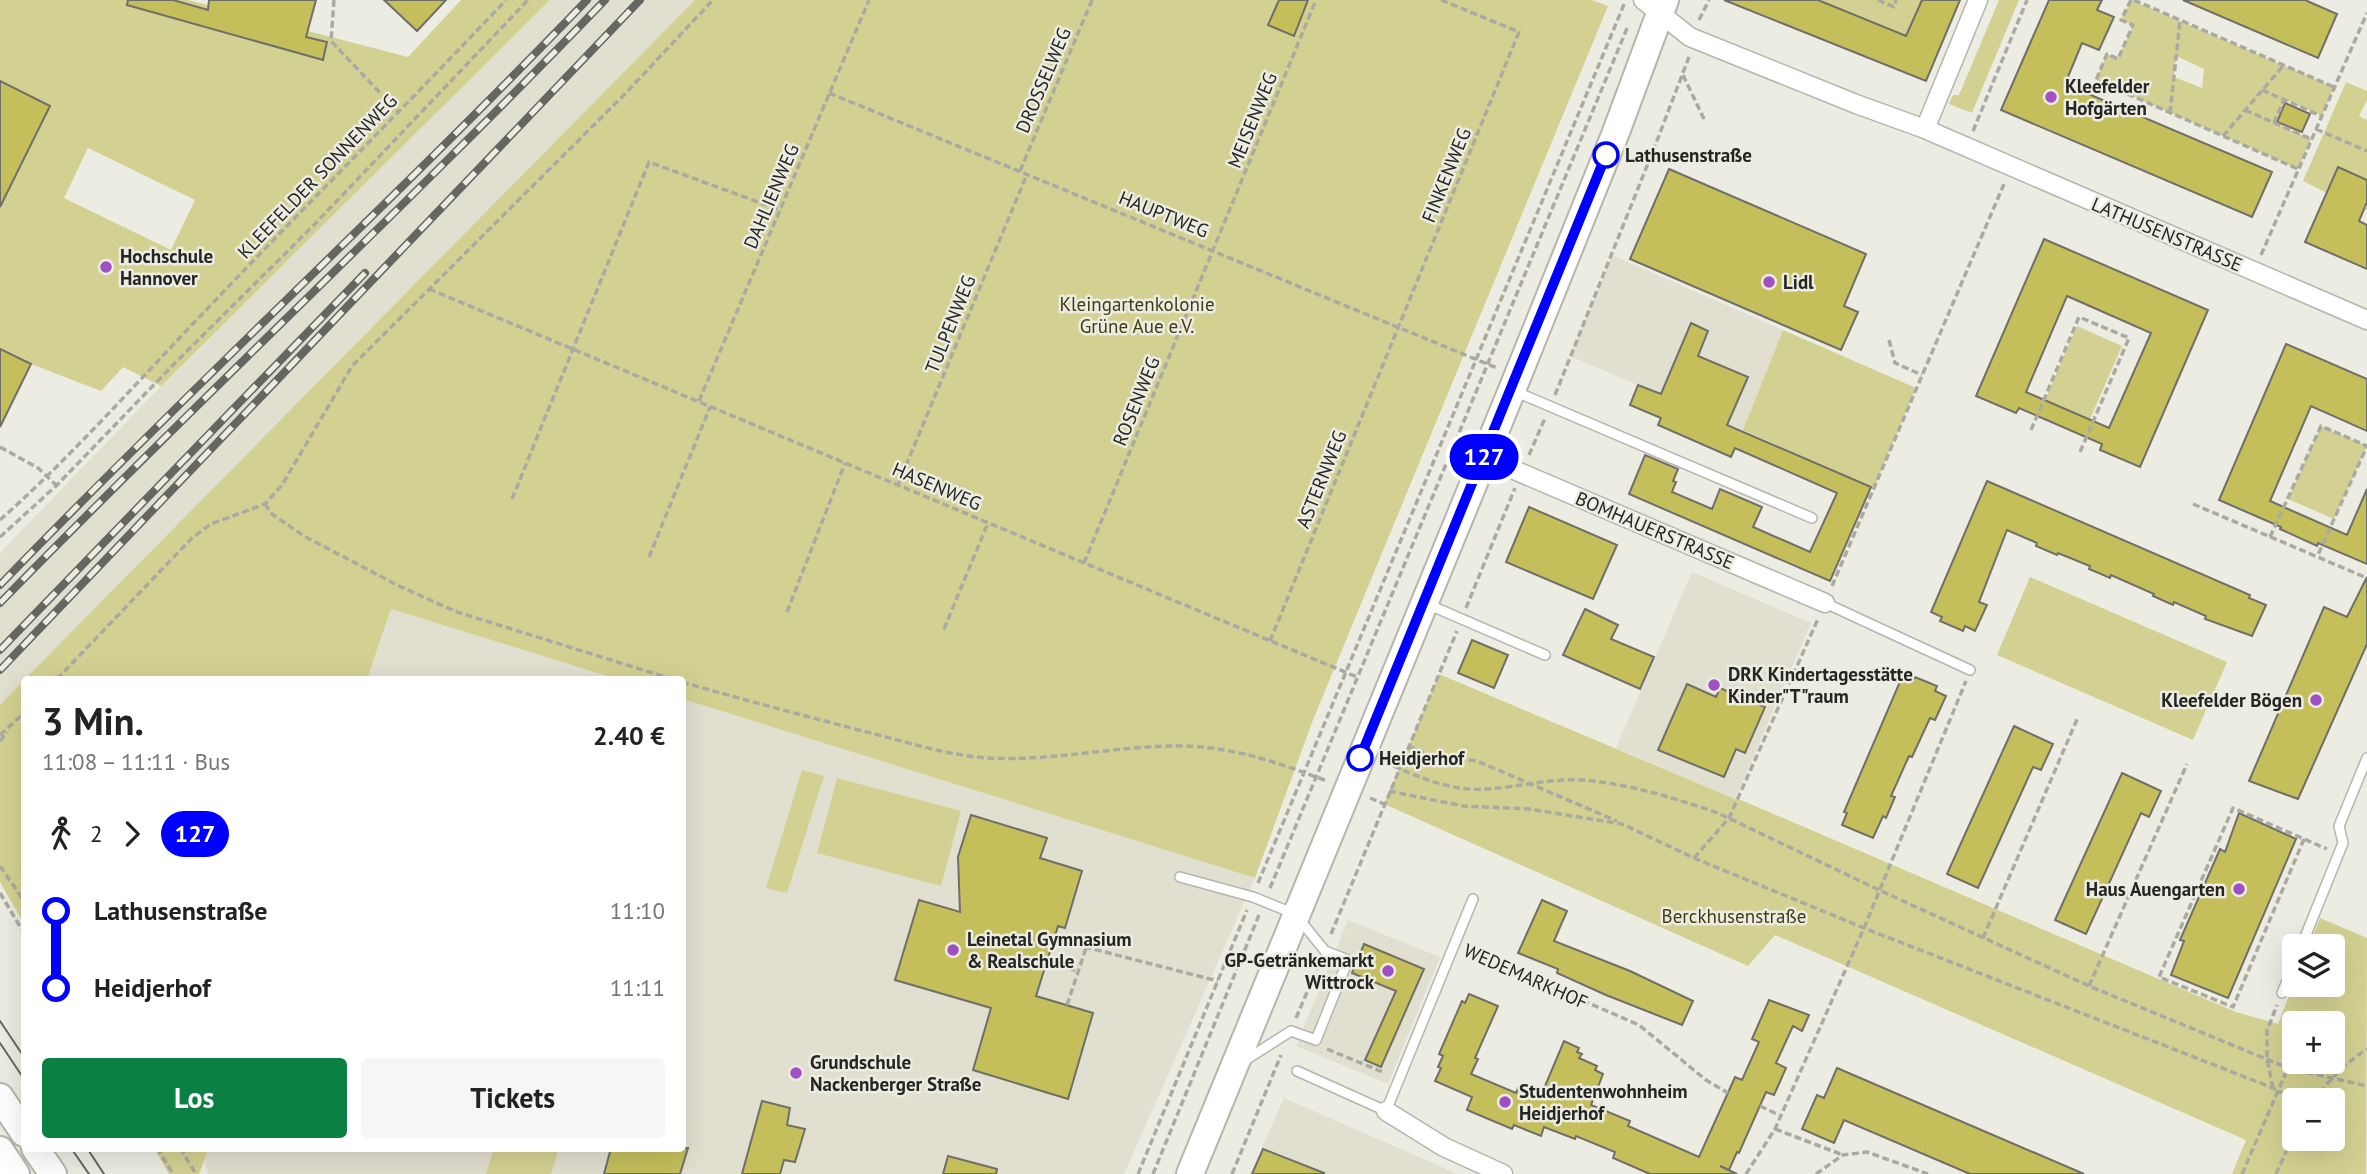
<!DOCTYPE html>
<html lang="de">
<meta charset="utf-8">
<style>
body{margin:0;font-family:"PT Sans",sans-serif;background:#f6f6f6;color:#222;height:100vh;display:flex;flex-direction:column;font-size:26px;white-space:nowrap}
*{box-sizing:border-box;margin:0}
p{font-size:23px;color:#767676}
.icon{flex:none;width:38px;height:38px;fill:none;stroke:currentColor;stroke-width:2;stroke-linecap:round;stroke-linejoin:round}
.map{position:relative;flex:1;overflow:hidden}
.side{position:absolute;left:21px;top:676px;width:665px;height:476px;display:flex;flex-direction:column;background:#fff;border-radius:7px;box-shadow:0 7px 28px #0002}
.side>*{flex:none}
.badge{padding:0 14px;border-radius:23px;font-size:24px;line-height:46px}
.buttons{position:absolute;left:2282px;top:934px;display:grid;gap:14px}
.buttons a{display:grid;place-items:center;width:63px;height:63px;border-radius:7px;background:#fff;box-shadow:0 7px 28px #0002;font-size:35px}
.map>.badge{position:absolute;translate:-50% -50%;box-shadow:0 0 0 4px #fff}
.legs{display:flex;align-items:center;gap:10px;height:77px;padding:0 21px;font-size:23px}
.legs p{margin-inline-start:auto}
.summary{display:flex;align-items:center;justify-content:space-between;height:119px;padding:0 21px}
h1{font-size:38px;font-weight:800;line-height:52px}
.action{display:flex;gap:14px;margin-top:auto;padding:14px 21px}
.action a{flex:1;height:80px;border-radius:7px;background:#0b8043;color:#fff;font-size:28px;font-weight:800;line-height:80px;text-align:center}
.action a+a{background:#f6f6f6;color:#222}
ul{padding:0 21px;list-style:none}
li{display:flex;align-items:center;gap:24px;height:77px;font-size:26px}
li i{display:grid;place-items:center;width:10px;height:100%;margin:0 9px;background:currentColor}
li i::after{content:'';width:18px;height:18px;margin:-9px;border:5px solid;border-radius:50%;background:#fff}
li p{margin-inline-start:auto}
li:first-child i{background:linear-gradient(#0000 50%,currentColor 0)}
li:last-child i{background:linear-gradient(currentColor 50%,#0000 0)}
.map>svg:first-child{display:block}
.built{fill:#e0dfd0}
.green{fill:#d3d191;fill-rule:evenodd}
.building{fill:#c4bf5b;stroke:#6f6f68;stroke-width:2;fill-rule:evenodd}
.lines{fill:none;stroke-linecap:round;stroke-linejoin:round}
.lane-casing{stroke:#b5b5ad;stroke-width:12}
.street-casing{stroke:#b5b5ad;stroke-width:21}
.secondary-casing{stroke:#b5b5ad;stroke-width:30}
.path{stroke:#aaaaa3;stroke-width:3.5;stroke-dasharray:7 3.5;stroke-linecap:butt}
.lane{stroke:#fff;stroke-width:9}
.street{stroke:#fff;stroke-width:18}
.secondary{stroke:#fff;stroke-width:26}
.tram{stroke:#666661;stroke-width:2}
.rail-casing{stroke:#666661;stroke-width:8}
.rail{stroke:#ecece3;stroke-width:5;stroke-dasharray:16;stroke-linecap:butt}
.line-1-casing{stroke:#fff;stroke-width:16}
.line-1{stroke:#00f;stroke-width:10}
.poi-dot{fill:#9f51c3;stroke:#ecece3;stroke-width:2.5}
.stop-1-dot{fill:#fff;stroke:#00f;stroke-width:3.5}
.labels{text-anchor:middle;stroke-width:5;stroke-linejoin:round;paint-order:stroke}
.street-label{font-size:19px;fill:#252522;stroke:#ecece3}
.poi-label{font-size:19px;font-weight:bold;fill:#252522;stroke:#ecece3;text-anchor:start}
.stop-label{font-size:19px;font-weight:bold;fill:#252522;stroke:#ecece3;text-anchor:start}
.park-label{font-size:19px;fill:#3e3c11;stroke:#ecece3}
</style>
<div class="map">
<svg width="2367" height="1174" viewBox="0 0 2367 1174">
<rect width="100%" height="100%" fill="#ecece3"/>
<path class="built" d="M550,0h145l-695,705v-152l161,-167z
M1612,255l171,75 -40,100 -173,-74z
M1692,572l119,51 -76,176 -119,-51z
M391,609l226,70h-250z
M683,699l572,179 -131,296h-916l-3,-13 4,-13h473z
M1348,920l92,37 -52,127 -92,-38z
M1284,1098l174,76h-208z"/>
<path class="green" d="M0,0h188l220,57 53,-57h89l-389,386 -38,-19 -22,24 -70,-27 -31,-15v-142l50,-101 -50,-25zM88,148l107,52 -24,50 -107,-52z
M695,0h897l16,6 -295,714 -58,158 -572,-179 -1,-20h-65l-226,-70 -24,70h-342z
M1818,0h104l-16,36z
M1999,0h20l-47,113 -23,-9 4,-9h6z
M2131,0l203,87 -12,29 -37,-16 -10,23 36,16 -13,30 -202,-89 11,-26 11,4 15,-32 -12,-6zM2176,56l28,13 -2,19 -28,-11z
M2346,82l21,9v9l-8,16 8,4v60l-29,-13 -11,26 -24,-12z
M2077,326l45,20 -32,73 -45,-19z
M1783,330l133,58 -42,100 -131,-58z
M2321,426l46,20 -33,73 -46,-20z
M2030,577l197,85 -34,78 -196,-85z
M1439,674l296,125 6,1 495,212 42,12 16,-41v2h39v-38h-24l11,-29 47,20 -1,236h-134l14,-34 -471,-205 -27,31 -364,-162zM2294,1024h39v38h-39zM2294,1101h39v38h-39z
M24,680v244l-24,-42v-177z
M802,770l22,6 -37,117 -21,-5z
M837,778l124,33 -20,75 -124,-33z
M154,1148h55l-10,26h-30z
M494,1148h65l-8,26h-65z"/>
<path class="building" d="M128,0h45l35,10 1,-10h107l-10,37 21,5 -4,18 -196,-55z
M384,0h62l-29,31z
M1279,0h29l-14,36 -26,-11z
M1724,0h94l88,36 16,-36h38l-34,81z
M2049,0h53l-5,10 17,7 -15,33 -17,-7 -17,41 207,88 -20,45 -251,-107z
M2183,0h122l32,14 -19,44z
M0,81l50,25 -50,101z
M2285,103l25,11 -8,18 -25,-10z
M2338,167l29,13v22l-8,19 8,4v44l-62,-27z
M1669,169l197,85 -22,52 14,6 -17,38 -211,-91z
M2044,239l164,71 -68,157 -40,-17 2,-6 -83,-36 -3,5 -40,-17zM2067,296l84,37 -42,95 -83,-36z
M1691,323l17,8 -10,25 50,21 -21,48 144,62 -41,94 -201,-87 16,-39 33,14 -5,12 3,1 -4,10 40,17 8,-20 42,18 -9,20 57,25 27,-59 -102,-45 -4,9 -73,-32 3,-7 -31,-13 8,-20 23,9z
M2286,344l81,35v52l-56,-25 -41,95 77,34 20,-46v75l-49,-21 -1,3 -37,-17 1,-2 -62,-27z
M0,349l31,15 -31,63z
M1987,481l263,114 -1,3 17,7 -14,31 -47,-17 1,-3 -32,-14 -1,3 -20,-9 1,-2 -43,-19 -1,3 -21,-9 1,-3 -32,-13 -1,2 -21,-9 1,-3 -30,-13 -28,72 8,3 -12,26 -10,-5 -2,5 -23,-10 2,-4 -11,-5z
M1529,507l88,38 -24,54 -87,-37z
M2367,577v67l-69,155 -49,-18 75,-174 23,10z
M1585,609l33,16 -7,14 43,18 -14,32 -77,-34z
M1472,640l36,15 -14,33 -36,-15z
M1902,677l11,4 2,-4 22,9 -2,5 11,5 -11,24 -5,-2 -18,39 -3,-1 -18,40 4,1 -9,21 -3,-2 -10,22 -31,-13 5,-12 -3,-1z
M1687,684l29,13 4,-9 45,19 -20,46 -9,-4 -12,28 -66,-27z
M2014,726l39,18 -12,26 -8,-3 -55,121 -31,-14z
M2122,773l39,18 -12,26 -8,-4 -55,121 -31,-14z
M2239,813l57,26 -68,159 -57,-23 13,-34 -4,-1 40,-91 5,3z
M971,815l76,23 -7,20 42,13 -17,57 -7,-2 -22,70 57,17 -25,86 -95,-29 18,-62 -96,-28 24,-80 41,12 -2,-55z
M1542,900l25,11 -13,30 76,30 63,30 -11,24 -76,-30 -49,-22 1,-4 -40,-16z
M1364,944l60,25 -43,98 -16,-7 31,-69 -44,-18z
M1469,994l29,12 -23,52 3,1 -7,15 45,19 2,-5 22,10 24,-57 15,7 -2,4 5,2 -3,4 18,8 -2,4 8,4 -12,31 39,16 -2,5 71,31 36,-80 7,3 17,-38 -7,-3 17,-39 40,15 -7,16 -9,-5 -17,37 10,5 -12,27 -8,-3 -27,61 -2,-1 -8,18 -9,-4 17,8h-87l-37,-16 2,-6 -39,-16 -1,3 -31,-12 -3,9 -27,-11 -2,4 -45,-19 5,-13 -37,-16 6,-13 -3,-1 5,-11 -4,-2 23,-53 3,2z
M1837,1068l247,106h-114l-126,-54 -10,23 -32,-14 15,-34 7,3z
M762,1101l28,7 -3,17 18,4 -10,33 -11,-2 -4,14h-38z
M611,1148h77l-8,26h-76z
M1263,1149l61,24v1h-72z
M948,1156l49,13 -1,5h-53z"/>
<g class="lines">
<g class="lane-casing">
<path id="lane" d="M1514,391l298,127
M1825,603l145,67
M1427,604l118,51
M1180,877l73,20 42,17 30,37 23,9 -32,80 -25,-9 -47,30
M2301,947l42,-104 -4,-17 28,-68
M2282,993l12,-29
M1297,1071l89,40 87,-212"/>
</g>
<g class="street-casing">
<path id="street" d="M1643,0l47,37 166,67 69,25 442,191
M1925,129l53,-129
M1484,457l341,146
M1386,1111l58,36 59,27"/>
</g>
<g class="secondary-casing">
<path id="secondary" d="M0,1097l24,36
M35,1148l18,26
M0,1150l16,24
M1190,1174l322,-784 104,-258 49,-132"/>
</g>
<path class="path" d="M334,0l-3,41 68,72
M1878,0l16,7 2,-7
M2131,0l-10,20 12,5 -15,34 -11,-5 -11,26 202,89
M2134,0l200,87
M1699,20l10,-20
M1683,75l21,44
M2262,90l59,26
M829,93l668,275
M2245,110l66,29
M2170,113l10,-92
M2274,123l10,-23
M2316,129l51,22
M1973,131l54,-131
M2223,136l60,-70
M1020,171l72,-171
M2365,207l2,1
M2261,255l106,-242
M429,289l928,388
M1889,340l6,23 27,12
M1555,395l98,-244 36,-94
M699,401l170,-401
M2031,430l48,-113 50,21 -49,114
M0,447l38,21 18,17
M1529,455l16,-37
M898,485l129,-311
M512,499l137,-337 131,48
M265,504l7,10 32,22 95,50 58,26 215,67
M2193,504l174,74
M0,520c74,-66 139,-140 208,-212 98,-103 200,-204 298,-308
M0,537l56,-51 117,-121 141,-140 214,-225
M2270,537l51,-111 46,20 -50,111
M649,557l61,-150
M1084,563l232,-563
M1832,586l172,-402
M1466,608l49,-120
M787,612l58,-149
M944,629l44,-106
M1270,641l249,-609 -78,-32
M57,679l135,-141 19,-14 54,-20 17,-19 70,-119 272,-271 89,-95
M682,682c62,18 123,34 185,50 36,9 73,21 109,25 68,7 139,-12 207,-11 52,1 96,17 144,35
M0,735l24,-22
M0,741l7,-9
M1408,746l23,10 46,5 140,60
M1384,762c32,14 66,30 103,27 31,-2 64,-11 96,-9 47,4 91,18 135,33l161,77 210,96 199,82 79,18
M1389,791l74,15 66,3 93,15 72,34 170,70 409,160 24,13
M1370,798l14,6
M2304,839l-71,168 -74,-30 74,-169 94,41
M1694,858l35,-40 89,-199
M0,866l24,35
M1258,883l367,-881
M1270,888l358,-862
M0,893l24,40
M1331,934l126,-303
M1983,938l95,-221
M1054,939l164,42
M1467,950l172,75 67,55 22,13
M1048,963l30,8
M2089,986l98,-222
M1067,1005l19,-57
M1296,1018l23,-54
M1327,1049l58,24
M2273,1088l-6,-29v-28l10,-26
M2314,1101c15,-21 31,-38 53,-52
M1760,1106l21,10
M1775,1129l68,26
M157,1148l16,26
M180,1148l16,26
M1138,1174l109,-264
M1153,1174l106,-259
M1232,1174l49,-119
M1746,1174l29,-45 89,-201 102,-247
M1816,1174l27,-19 24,-3 61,22
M2242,1174l46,-106
M2276,1174l18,-40"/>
<use href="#lane" class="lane"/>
<use href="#street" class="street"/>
<use href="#secondary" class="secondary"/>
<path class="tram" d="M0,1021l24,36
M0,1043l24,36
M71,1148l18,26
M87,1148l17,26"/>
<g class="rail-casing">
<path id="rail" d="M0,585c192,-199 396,-386 587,-585
M0,603c199,-204 408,-398 605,-603
M0,650l365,-377
M0,670l640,-670"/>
</g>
<use href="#rail" class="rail"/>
</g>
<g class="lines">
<g class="line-1-casing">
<path id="line-1" d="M1360,758l246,-603"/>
</g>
<use href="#line-1" class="line-1"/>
</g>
<g class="poi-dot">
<circle cx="2051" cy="97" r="7"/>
<circle cx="106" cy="267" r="7"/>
<circle cx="1769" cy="282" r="7"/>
<circle cx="1714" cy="685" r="7"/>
<circle cx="2316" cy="700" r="7"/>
<circle cx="2239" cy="889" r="7"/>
<circle cx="953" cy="950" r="7"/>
<circle cx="1388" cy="971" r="7"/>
<circle cx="796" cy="1073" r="7"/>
<circle cx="1505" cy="1102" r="7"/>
</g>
<g class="stop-1-dot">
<circle cx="1606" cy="155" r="12"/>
<circle cx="1360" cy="758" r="12"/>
</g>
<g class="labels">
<g class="street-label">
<text transform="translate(1043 80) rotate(-67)" y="7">DROSSELWEG</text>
<text transform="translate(1252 120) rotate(-68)" y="7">MEISENWEG</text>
<text transform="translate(1446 175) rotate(-68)" y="7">FINKENWEG</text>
<text transform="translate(317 176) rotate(-46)" y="7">KLEEFELDER SONNENWEG</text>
<text transform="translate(771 196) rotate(-67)" y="7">DAHLIENWEG</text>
<text transform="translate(1164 214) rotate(22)" y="7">HAUPTWEG</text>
<text transform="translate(2167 234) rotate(23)" y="7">LATHUSENSTRASSE</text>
<text transform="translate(950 324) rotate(-68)" y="7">TULPENWEG</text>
<text transform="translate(1136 401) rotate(-68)" y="7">ROSENWEG</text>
<text transform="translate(1321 479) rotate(-68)" y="7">ASTERNWEG</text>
<text transform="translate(937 486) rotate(23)" y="7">HASENWEG</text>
<text transform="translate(1655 530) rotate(23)" y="7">BOMHAUERSTRASSE</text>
<text transform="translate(1526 976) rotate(24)" y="7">WEDEMARKHOF</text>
</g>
<g class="poi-label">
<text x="2065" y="93">Kleefelder<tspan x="2065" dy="22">Hofgärten</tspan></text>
<text x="120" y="263">Hochschule<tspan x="120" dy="22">Hannover</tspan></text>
<text x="1783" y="289">Lidl</text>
<text x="1728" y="681">DRK Kindertagesstätte<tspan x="1728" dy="22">Kinder"T"raum</tspan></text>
<text x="2302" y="707" text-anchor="end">Kleefelder Bögen</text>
<text x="2225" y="896" text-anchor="end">Haus Auengarten</text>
<text x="967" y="946">Leinetal Gymnasium<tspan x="967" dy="22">&amp; Realschule</tspan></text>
<text x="1374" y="967" text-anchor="end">GP-Getränkemarkt<tspan x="1374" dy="22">Wittrock</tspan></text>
<text x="810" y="1069">Grundschule<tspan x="810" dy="22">Nackenberger Straße</tspan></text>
<text x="1519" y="1098">Studentenwohnheim<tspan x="1519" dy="22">Heidjerhof</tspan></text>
</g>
<g class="stop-label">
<text x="1625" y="162">Lathusenstraße</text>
<text x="1379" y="765">Heidjerhof</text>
</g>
<g class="park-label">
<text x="1137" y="311">Kleingartenkolonie<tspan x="1137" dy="22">Grüne Aue e.V.</tspan></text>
<text x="1734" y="923">Berckhusenstraße</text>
</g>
</g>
</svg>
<div class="buttons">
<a><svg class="icon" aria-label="layers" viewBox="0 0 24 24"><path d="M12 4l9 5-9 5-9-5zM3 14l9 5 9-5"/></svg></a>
<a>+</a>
<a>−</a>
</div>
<b class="badge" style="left:1484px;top:457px;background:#00f;color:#fff">127</b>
<section class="side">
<div class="summary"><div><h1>3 Min.</h1><p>11:08 – 11:11 · Bus</p></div><b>2.40 €</b></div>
<div class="legs"><svg class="icon" aria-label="walk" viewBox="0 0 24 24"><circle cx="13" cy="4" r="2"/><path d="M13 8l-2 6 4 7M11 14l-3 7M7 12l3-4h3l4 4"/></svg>2<svg class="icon" aria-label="forward" viewBox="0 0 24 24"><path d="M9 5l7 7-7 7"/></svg><b class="badge" style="background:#00f;color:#fff">127</b></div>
<ul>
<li><i style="color:#00f"></i><b>Lathusenstraße</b><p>11:10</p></li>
<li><i style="color:#00f"></i><b>Heidjerhof</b><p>11:11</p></li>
</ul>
<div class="action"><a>Los</a><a>Tickets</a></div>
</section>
</div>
